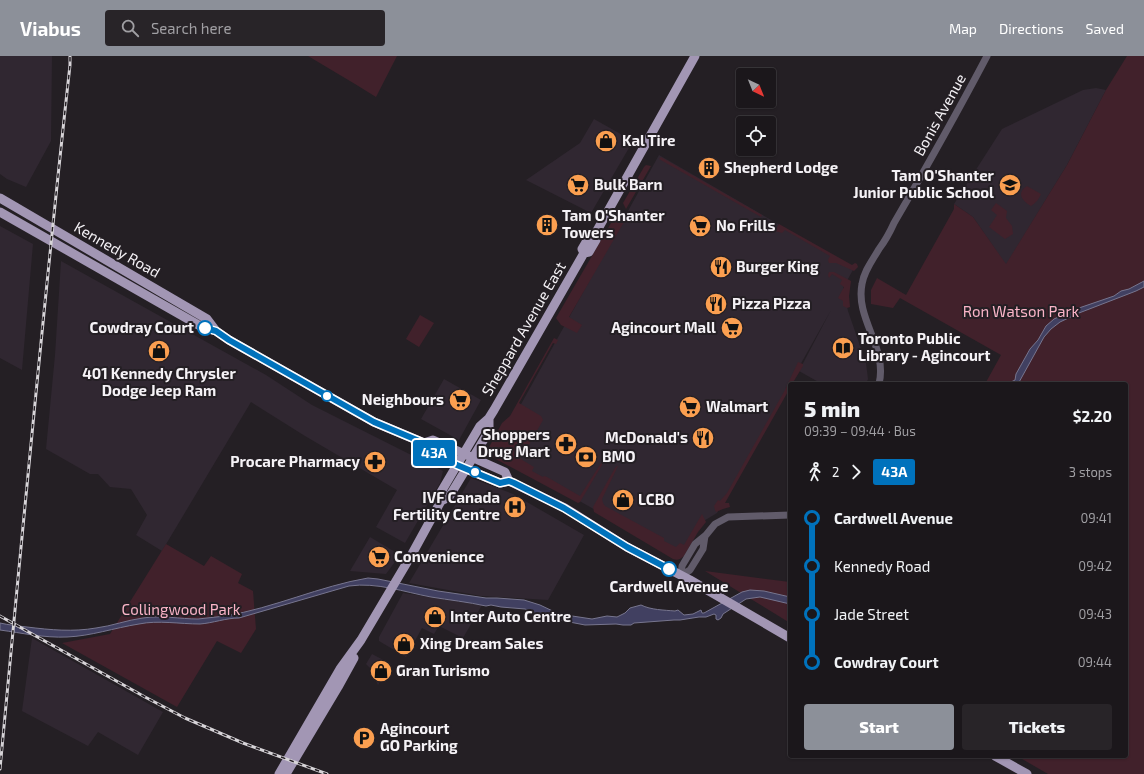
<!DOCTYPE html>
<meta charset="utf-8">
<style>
body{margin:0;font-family:"Exo 2",sans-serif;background:#282428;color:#f1f3f6;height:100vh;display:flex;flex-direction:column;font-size:15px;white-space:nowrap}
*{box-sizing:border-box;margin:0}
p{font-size:13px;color:#a09fa3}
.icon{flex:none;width:22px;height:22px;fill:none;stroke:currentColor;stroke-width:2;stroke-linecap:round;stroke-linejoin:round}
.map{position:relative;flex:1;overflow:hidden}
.panel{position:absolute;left:788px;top:326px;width:340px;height:376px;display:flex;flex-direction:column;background:#1b171b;border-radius:4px;box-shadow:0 1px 3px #0004,0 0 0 1px #39363a}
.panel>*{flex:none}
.badge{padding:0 8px;border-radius:3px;font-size:14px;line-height:26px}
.needle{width:26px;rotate:137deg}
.buttons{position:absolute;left:736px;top:12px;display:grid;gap:8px}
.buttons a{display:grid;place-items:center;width:40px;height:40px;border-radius:4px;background:#1b171b;box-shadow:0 1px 3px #0004,0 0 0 1px #39363a;font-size:20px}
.map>.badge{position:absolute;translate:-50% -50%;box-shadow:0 0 0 2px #fff}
.legs{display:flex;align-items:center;gap:6px;height:44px;padding:0 16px;font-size:13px}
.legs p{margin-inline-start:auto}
.overview{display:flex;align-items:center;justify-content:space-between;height:68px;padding:0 16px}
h1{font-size:22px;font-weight:800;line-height:30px}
.primary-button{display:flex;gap:8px;margin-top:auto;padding:8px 16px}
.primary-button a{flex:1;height:46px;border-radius:4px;background:#8c9099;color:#fff;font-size:16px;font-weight:800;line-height:46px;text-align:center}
.primary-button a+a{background:#282428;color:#f1f3f6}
ul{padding:0 16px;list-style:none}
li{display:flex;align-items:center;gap:14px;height:48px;font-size:15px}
li i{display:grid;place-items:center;width:6px;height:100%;margin:0 5px;background:currentColor}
li i::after{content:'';width:10px;height:10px;margin:-5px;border:3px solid;border-radius:50%;background:#1b171b}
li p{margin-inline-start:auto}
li:first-child i{background:linear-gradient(#0000 50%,currentColor 0)}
li:last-child i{background:linear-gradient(currentColor 50%,#0000 0)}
header{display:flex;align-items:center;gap:24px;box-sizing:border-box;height:56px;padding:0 20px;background:#8c9099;color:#fff}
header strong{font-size:19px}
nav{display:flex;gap:22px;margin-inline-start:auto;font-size:14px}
.search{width:280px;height:36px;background:#282428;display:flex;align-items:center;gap:10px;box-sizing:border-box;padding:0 14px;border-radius:4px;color:#a09fa3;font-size:15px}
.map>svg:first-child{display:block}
.built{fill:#302731}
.green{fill:#41212b}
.water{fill:#414061;stroke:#77758e}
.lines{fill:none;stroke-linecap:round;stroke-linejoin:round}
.minor{stroke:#615b6a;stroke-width:7}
.major{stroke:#a296b4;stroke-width:9}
.rail-casing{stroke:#d7d4d8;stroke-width:3}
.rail{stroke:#241f24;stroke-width:1.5;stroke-dasharray:4.5;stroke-linecap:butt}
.line-1-casing{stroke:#fff;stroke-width:9}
.line-1{stroke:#0072bc;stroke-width:6}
.stop-1-dot{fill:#fff;stroke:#0072bc;stroke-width:2}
.labels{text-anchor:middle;stroke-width:4;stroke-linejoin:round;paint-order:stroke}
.street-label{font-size:15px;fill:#f5f2f6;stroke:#241f24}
.poi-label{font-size:15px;font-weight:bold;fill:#f5f2f6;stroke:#241f24;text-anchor:start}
.park-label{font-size:15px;fill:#fbb5c8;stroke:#241f24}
.stop-label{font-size:15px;font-weight:bold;fill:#f5f2f6;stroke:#241f24;text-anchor:end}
</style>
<header>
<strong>Viabus</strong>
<div class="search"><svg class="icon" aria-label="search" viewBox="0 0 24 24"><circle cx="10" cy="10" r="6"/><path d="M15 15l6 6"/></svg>Search here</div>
<nav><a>Map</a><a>Directions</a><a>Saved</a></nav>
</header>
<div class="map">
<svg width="1144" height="718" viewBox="0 0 1144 718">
<rect width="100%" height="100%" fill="#241f24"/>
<path class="built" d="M0,0h52l-1,85 -25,46 -19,-8 -7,-5z
M1096,32l10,2 -39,75 -61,100 -33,-48 -19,-13 48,-75 81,-39z
M594,63l39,22 -42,72 -65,-33 54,-37z
M659,99l195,113 -11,20 5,23 18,52 2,16 -2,5h-44l-23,-13 32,-61 -114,203 -15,9 -23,35 -185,-104z
M0,170l33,18 -11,126 -22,-12z
M61,205l205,114 46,30 131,66 -3,12 -35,60 -29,-16 21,-37 -92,-54 -54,-34 -89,149 -26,-16 11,-20 -16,-26 -21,-2 -12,-13h-8l-44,-25 9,-94z
M444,323l37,21 -22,40 -38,-21z
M471,422l42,16 71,41 -36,65 -67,-4 -72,-13z
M370,481l30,18 -14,19 -36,-3z
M403,537l79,12 -19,33 -24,-12 -5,8 -12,-6 -16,29 -27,-16v-4z
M32,582l131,74 -25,43 -40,-23 -10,14 -66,-35z
M372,598l19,10 -13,21 -8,-17 -4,-4z"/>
<path class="green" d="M308,0h89l-21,41 -21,-13z
M1127,0h17v718h-96l-31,-18h109v-372h-141l16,-29 -101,-57 -7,10 -22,-4v-14l6,-12 29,17 48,-86v-5l19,13 33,47 61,-99 39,-75z
M661,101l101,58 -1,2 -102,-58z
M646,109l5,1 -25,43 -3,-6 21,-36z
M1027,130l14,8c-2,5 -5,9 -10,12 -9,-5 -15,-13 -4,-20z
M996,147l11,8 -1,7 6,8 1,8 -8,5 -16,-12 8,-12 -6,-5z
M616,163l8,3 -55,95 13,8 -5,8 -16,-8 -5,-7 55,-95 2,-3z
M779,168l73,41 3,-2 2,1 1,3 -4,4 -18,-8h-7l-1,-3 2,-4 -45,-26 -3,3 -7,-2z
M829,216h5l17,9 -2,15 1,11 -3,1 -4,-2v-5l-5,-3 6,-11 -4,-3 2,-4 -10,-6 -3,4 -1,-3z
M420,259l14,8 -15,24 -13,-8z
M554,282l4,2 -2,4 -3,-1 -34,60 22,13 2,4 -17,30 -3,2 -4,6 15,9 -2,4 11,6 1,-1 3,1 33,19 23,-36 -1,5 -22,37 -2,1 -86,-46 -5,-6 15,-28 8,-7z
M798,306l5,2v2l-11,18h-2v4l-65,115h4l1,4 -7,2 -7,3 -1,-2 -1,-4 4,-6 2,1 7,-8 58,-103z
M617,410h1l-16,33 1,4 2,3 59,32v3l12,6 4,-4 4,2 18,-31 4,8 -8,10 -14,24c-4,3 -6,5 -11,3l-79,-47 -1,-5 22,-39z
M166,488l38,22 7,-10 31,18 -4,9 15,8 3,38 -15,24 -24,-12 -40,66 -115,-64 48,-9z
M705,515l85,11v41z"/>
<path class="water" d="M1144,225v6l-8,4 -57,22 -19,9 -9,7 -7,8 -26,47h-8l1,-2 4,-2 1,-6 14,-25 8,-9 8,-14 8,-7 22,-10 38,-13 7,-5 8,-2z
M368,522l10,1 60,12 48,7h11l27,2 16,5 19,9 33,5 15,-3 10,1 8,-4 5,-5 11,-3c10,5 23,5 34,6l3,-1 6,5 9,-1 8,-4 1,3h2l38,-21 8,-2 14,1 26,6v7l-30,-7 -14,2 -23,15 -2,4 -3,2 -2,-1v-4l-2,-1 -8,3h-7l-19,3h-6l-40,3 -3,2h-8l-7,-1 -31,1 -31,-6 -18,-5 -11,-5 -24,-2 -10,-2 -5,1c-18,-4 -37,-6 -55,-9 -27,-5 -54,-15 -82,-11l-110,32c-13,0 -26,5 -39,6 -20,0 -42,-4 -61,0 -25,4 -48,12 -72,13 -23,1 -45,-4 -67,-7v-7c9,2 18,3 27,4 24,3 46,5 69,1 16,-2 31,-8 47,-10 19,-3 37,1 55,1 9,-1 18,-2 27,-3 49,-8 95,-30 143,-38z"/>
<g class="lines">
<path class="minor" d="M879,328c9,-36 -24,-65 -17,-100 2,-13 10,-23 17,-35 6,-8 11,-17 15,-26 32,-55 63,-110 93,-167
M681,520l1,-10 13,-22 11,-9 9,-11 13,-7 62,-2
M681,520l9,-6 13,-21 2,-13"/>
<path class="major" d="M0,142l207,121 9,12 13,9 145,82 50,21 9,-3 72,32 4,9
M0,156l202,115 14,4
M584,197l5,-1 7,-12 -2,-4
M424,387l2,7 31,15 43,18 9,-2 56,27 62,39 63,33 100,58
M441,445l8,-4 40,-66v-13
M995,700l32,18
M279,718l61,-105 21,-29 51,-86 29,-53v-9l39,-66 9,-8 5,-8 90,-157 -2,-4 7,-12 5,-1 101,-180
M286,718l52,-87 16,-29"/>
<g class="rail-casing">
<path id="rail" d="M0,560l145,81 40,21 58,25 84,31
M0,713c22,-235 44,-470 70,-704v-9"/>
</g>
<use href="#rail" class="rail"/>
</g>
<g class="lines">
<g class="line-1-casing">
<path id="line-1" d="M205,272l11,3 13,9 145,82 50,21 2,7 31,15 43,18 9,-2 5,2 50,25 63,39 42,22"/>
</g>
<use href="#line-1" class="line-1"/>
</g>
<defs>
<g id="shop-disc" transform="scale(1.15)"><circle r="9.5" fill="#fb9f50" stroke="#241f24"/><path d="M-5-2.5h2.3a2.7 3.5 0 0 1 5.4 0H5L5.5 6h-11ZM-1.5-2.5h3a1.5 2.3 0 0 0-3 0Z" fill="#111"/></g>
<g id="building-disc" transform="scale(1.15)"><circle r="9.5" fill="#fb9f50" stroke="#241f24"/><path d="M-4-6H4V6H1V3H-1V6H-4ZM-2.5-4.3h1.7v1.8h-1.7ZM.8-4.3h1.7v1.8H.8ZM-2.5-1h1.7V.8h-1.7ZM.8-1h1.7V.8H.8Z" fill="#111"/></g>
<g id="supermarket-disc" transform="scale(1.15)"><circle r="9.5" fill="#fb9f50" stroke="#241f24"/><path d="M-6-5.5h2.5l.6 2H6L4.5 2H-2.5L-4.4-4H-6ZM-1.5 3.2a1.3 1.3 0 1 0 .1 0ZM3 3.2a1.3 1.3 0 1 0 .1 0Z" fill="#111"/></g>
<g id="school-disc" transform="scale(1.15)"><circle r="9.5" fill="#fb9f50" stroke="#241f24"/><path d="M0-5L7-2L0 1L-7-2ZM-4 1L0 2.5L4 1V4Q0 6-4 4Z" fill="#111"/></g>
<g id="restaurant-disc" transform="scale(1.15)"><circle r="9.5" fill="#fb9f50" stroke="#241f24"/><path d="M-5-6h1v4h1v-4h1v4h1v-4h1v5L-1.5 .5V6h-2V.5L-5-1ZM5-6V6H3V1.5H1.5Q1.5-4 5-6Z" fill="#111"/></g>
<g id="library-disc" transform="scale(1.15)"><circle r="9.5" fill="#fb9f50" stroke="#241f24"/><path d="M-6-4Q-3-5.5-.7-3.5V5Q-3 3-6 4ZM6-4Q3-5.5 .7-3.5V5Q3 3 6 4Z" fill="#111"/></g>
<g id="pharmacy-disc" transform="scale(1.15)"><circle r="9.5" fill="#fb9f50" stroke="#241f24"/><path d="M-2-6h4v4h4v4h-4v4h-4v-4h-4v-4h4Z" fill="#111"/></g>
<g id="bank-disc" transform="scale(1.15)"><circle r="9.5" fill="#fb9f50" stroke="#241f24"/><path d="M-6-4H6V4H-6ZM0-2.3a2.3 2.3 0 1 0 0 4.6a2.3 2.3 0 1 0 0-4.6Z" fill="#111"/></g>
<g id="hospital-disc" transform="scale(1.15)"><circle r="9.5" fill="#fb9f50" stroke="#241f24"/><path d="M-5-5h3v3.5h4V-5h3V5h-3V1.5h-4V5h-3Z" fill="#111"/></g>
<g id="parking-disc" transform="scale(1.15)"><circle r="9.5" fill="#fb9f50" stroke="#241f24"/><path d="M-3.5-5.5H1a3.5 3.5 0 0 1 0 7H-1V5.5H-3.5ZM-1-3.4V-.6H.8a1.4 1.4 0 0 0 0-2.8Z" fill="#111"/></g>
</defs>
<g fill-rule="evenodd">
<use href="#shop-disc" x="606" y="85"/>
<use href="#building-disc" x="709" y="112"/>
<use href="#supermarket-disc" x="578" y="129"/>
<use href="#school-disc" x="1010" y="129"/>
<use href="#building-disc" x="547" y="169"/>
<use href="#supermarket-disc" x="700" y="170"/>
<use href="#restaurant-disc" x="721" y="211"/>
<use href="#restaurant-disc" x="716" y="248"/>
<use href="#supermarket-disc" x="732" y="272"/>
<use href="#library-disc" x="843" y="292"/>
<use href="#shop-disc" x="159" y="295"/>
<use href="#supermarket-disc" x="460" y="344"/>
<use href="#supermarket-disc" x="690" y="351"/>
<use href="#restaurant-disc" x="703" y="382"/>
<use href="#pharmacy-disc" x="566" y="388"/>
<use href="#bank-disc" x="586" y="401"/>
<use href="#pharmacy-disc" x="375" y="406"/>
<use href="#shop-disc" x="623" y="444"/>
<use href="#hospital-disc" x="515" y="451"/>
<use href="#supermarket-disc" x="379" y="501"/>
<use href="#shop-disc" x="435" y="561"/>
<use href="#shop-disc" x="404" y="588"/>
<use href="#shop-disc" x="381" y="615"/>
<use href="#parking-disc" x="364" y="682"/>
</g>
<g class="stop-1-dot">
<circle cx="205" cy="272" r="7"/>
<circle cx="327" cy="340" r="5"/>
<circle cx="475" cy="416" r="5"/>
<circle cx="669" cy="513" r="7"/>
</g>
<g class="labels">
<g class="street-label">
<text transform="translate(940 59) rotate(-61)" y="5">Bonis Avenue</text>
<text transform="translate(117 194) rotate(30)" y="5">Kennedy Road</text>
<text transform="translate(524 273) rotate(-60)" y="5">Sheppard Avenue East</text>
</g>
<g class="poi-label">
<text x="622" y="90">Kal Tire</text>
<text x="724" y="117">Shepherd Lodge</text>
<text x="994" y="125" text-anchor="end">Tam O'Shanter<tspan x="994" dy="17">Junior Public School</tspan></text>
<text x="594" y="134">Bulk Barn</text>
<text x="562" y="165">Tam O'Shanter<tspan x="562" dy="17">Towers</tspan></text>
<text x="716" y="175">No Frills</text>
<text x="736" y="216">Burger King</text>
<text x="732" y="253">Pizza Pizza</text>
<text x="716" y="277" text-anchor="end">Agincourt Mall</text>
<text x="858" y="288">Toronto Public<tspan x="858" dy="17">Library - Agincourt</tspan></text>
<text x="159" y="323" text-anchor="middle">401 Kennedy Chrysler<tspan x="159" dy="17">Dodge Jeep Ram</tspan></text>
<text x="444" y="349" text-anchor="end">Neighbours</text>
<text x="706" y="356">Walmart</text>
<text x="550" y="384" text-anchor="end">Shoppers<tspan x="550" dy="17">Drug Mart</tspan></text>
<text x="688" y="387" text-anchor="end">McDonald's</text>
<text x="602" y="406">BMO</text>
<text x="360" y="411" text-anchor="end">Procare Pharmacy</text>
<text x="500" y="447" text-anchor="end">IVF Canada<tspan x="500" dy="17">Fertility Centre</tspan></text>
<text x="638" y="449">LCBO</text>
<text x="394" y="506">Convenience</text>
<text x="450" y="566">Inter Auto Centre</text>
<text x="420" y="593">Xing Dream Sales</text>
<text x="396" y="620">Gran Turismo</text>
<text x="380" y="678">Agincourt<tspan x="380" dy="17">GO Parking</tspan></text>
</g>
<g class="park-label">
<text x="1021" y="261">Ron Watson Park</text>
<text x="181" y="559">Collingwood Park</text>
</g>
<g class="stop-label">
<text x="194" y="277">Cowdray Court</text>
<text x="669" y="536" text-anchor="middle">Cardwell Avenue</text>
</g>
</g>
</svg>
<div class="buttons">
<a><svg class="needle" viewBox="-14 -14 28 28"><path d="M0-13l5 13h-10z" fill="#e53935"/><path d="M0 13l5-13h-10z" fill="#a09fa3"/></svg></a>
<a><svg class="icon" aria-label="locate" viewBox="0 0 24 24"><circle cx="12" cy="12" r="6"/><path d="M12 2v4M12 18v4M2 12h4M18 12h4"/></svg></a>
</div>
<b class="badge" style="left:434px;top:397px;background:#0072bc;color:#fff">43A</b>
<section class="panel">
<div class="overview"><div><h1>5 min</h1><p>09:39 – 09:44 · Bus</p></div><b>$2.20</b></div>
<div class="legs"><svg class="icon" aria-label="walk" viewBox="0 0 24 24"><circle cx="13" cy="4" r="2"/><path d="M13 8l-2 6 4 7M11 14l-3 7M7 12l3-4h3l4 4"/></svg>2<svg class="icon" aria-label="forward" viewBox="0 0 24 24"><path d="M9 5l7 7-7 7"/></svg><b class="badge" style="background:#0072bc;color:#fff">43A</b><p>3 stops</p></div>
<ul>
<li><i style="color:#0072bc"></i><b>Cardwell Avenue</b><p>09:41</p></li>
<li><i style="color:#0072bc"></i><span>Kennedy Road</span><p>09:42</p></li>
<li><i style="color:#0072bc"></i><span>Jade Street</span><p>09:43</p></li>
<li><i style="color:#0072bc"></i><b>Cowdray Court</b><p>09:44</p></li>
</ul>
<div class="primary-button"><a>Start</a><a>Tickets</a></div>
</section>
</div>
